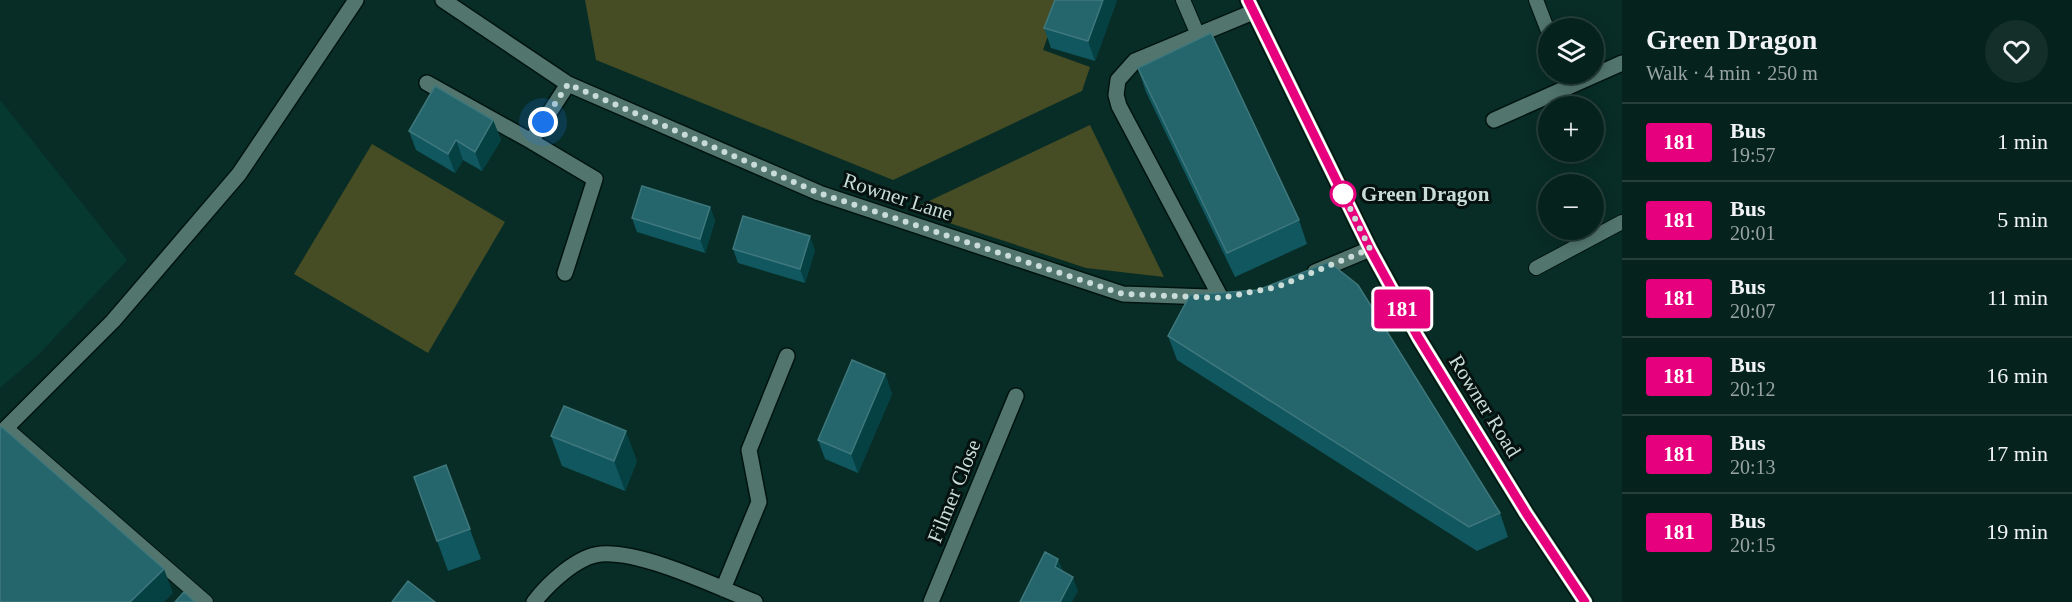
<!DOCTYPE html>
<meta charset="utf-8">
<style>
body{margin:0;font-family:"Times New Roman",serif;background:#142f29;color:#f1f3f6;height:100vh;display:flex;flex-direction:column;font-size:22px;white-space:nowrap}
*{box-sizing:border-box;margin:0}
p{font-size:20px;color:#98a4a3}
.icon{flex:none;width:33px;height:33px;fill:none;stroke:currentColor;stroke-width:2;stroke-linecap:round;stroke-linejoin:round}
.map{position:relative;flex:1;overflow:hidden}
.details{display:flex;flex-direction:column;background:#06221c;width:450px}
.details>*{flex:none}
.badge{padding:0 12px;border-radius:4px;font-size:21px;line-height:39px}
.fabs{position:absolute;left:1538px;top:18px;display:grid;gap:12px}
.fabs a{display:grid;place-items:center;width:66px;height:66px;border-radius:50%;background:#06221c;box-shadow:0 3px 15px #0003,0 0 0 2px #273f3b;font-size:30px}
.you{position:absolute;width:30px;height:30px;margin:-15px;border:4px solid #fff;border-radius:50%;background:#1a73e8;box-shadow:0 0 0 9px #1a73e833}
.map>.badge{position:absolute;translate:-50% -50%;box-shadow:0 0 0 3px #fff}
.round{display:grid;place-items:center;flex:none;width:63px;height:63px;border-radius:32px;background:#142f29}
.headline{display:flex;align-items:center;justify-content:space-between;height:102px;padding:0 24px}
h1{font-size:28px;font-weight:600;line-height:45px}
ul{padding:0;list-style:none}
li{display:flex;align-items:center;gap:18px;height:78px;padding:0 24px;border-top:2px solid #273f3b}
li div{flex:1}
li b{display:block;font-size:22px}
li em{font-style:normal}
li .badge{min-width:66px;font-weight:700;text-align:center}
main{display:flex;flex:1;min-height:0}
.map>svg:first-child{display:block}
.built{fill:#063930}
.green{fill:#464c24}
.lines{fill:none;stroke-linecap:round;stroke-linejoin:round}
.service-casing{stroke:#00140f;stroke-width:16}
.minor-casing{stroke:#00140f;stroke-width:18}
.secondary-casing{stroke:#00140f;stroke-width:18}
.service{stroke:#52766e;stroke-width:14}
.minor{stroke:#52766e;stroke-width:15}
.secondary{stroke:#568a6d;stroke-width:15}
.wall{fill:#11575f}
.shaded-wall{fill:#054043}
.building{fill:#25656c;stroke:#3e787d;stroke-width:1.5}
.line-casing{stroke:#fff;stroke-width:14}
.line{stroke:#e6007e;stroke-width:9}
.walk{stroke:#c9dcd7;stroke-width:6;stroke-dasharray:0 10.8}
.stop-dot{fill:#fff;stroke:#e6007e;stroke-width:3}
.labels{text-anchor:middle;stroke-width:6;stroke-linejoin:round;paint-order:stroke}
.stop-label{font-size:21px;font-weight:bold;fill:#c9dcd7;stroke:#05120f;text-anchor:start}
.street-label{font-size:21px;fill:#c9dcd7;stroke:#05120f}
</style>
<main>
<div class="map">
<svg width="1622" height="602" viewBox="0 0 1622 602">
<rect width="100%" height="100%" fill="#082d26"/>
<path class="built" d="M0,100l127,160 -89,95 -38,33z"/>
<path class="green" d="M585,0h475l-17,50 47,17 -8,24 -189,89 -297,-120z
M1090,125l74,152 -78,-9 -176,-58z
M372,144l133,78 -77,131 -134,-79z"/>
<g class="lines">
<g class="service-casing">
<path id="service" d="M1183,0l15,35
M1536,0l12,31
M1565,74l5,12
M1536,268l86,-46
M6,428l200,174"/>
</g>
<g class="minor-casing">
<path id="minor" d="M443,0l125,84 251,109 304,101 85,3
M427,83l104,58 64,38 -30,94
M1494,120l128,-57
M531,141l37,-57
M1315,272l55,-23
M1221,298l-102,-192 -3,-11 2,-15 17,-19 118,-49
M0,434l113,-113 126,-147 117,-174
M723,589l36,-87 -10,-52 38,-94
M534,602c14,-18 43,-46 67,-48 42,-3 114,32 154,48
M931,602l85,-206"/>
</g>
<g class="secondary-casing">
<path id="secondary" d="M1248,0l122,249 48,88 108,176 59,89"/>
</g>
<use href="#service" class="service"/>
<use href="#minor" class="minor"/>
<use href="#secondary" class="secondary"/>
</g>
<path class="wall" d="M1117,0l-22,61 -44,-13 -7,-20z
M1138,68l161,152 8,24 -72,33 -89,-185z
M493,120l8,20 -19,31 -19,-11 -8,13 -39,-23 -7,-19z
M710,207l5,14 -10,32 -68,-21 -5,-14z
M733,249l82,1 -10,33 -67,-20z
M1168,336l332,177 8,24 -31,14 -300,-191z
M885,374l7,20 -34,79 -33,-14 -7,-19z
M551,436l86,25 -12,30 -63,-25z
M446,465l35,94 -33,12 -34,-94z"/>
<path class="shaded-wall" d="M1103,0h14l-22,61 -7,-20z
M493,120l8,20 -19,31 -7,-19z
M456,140l7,20 -8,13 -7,-19z
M710,207l5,14 -10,32 -5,-14z
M810,236l5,14 -10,33 -5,-14z
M885,374l7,20 -34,79 -7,-19z
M626,431l11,30 -12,30 -11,-30z
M1058,559l6,14 -9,-6z
M164,569l9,24 -9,9h-34z
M1073,577l5,14 -6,11h-12z"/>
<path class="building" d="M1055,0h48l-15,41 -44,-13z
M1211,33l88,187 -72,33 -89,-185z
M435,86l58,34 -18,32 -19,-12 -8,14 -39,-23z
M642,186l68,21 -10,32 -68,-21z
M743,216l67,20 -10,33 -67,-20z
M1329,262l29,23 142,228 -31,14 -301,-191 22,-41 68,-5z
M852,360l33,14 -34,80 -33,-14z
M564,406l62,25 -12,30 -63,-25z
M2,427l162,142 -34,33h-130v-174z
M446,465l24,64 -33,12 -23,-64z
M1045,552l13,7 -3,8 18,10 -13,25h-40z
M408,581l27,21h-43z
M184,592l11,10h-20z"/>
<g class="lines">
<g class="line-casing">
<path id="line" d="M1248,0l122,249 48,88 108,176 59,89"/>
</g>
<use href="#line" class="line"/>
<path class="walk" d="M543,122l25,-38 251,109 304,101 98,4 56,-11 93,-38 -29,-59 2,4"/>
</g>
<circle class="stop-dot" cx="1343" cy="194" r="12"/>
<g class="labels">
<g class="stop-label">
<text x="1361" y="201">Green Dragon</text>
</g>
<g class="street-label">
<text transform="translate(898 197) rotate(18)" y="7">Rowner Lane</text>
<text transform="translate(1485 406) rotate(58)" y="7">Rowner Road</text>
<text transform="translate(954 491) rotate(-68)" y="7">Filmer Close</text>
</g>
</g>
</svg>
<div class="fabs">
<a><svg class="icon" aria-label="layers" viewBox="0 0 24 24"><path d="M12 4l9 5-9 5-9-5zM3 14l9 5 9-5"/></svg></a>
<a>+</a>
<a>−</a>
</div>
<div class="you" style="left:543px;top:122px"></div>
<b class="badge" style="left:1402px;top:309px;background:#e6007e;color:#fff">181</b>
</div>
<section class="details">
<div class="headline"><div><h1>Green Dragon</h1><p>Walk · 4 min · 250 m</p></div><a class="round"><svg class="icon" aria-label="heart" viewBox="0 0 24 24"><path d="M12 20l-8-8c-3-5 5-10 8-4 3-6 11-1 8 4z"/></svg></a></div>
<ul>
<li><span class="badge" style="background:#e6007e;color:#fff">181</span><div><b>Bus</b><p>19:57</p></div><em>1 min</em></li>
<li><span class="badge" style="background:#e6007e;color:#fff">181</span><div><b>Bus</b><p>20:01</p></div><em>5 min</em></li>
<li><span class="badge" style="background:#e6007e;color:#fff">181</span><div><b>Bus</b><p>20:07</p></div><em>11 min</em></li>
<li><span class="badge" style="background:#e6007e;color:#fff">181</span><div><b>Bus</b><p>20:12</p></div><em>16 min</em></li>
<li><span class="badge" style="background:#e6007e;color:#fff">181</span><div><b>Bus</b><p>20:13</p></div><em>17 min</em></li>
<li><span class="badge" style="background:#e6007e;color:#fff">181</span><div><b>Bus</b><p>20:15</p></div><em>19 min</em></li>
</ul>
</section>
</main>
